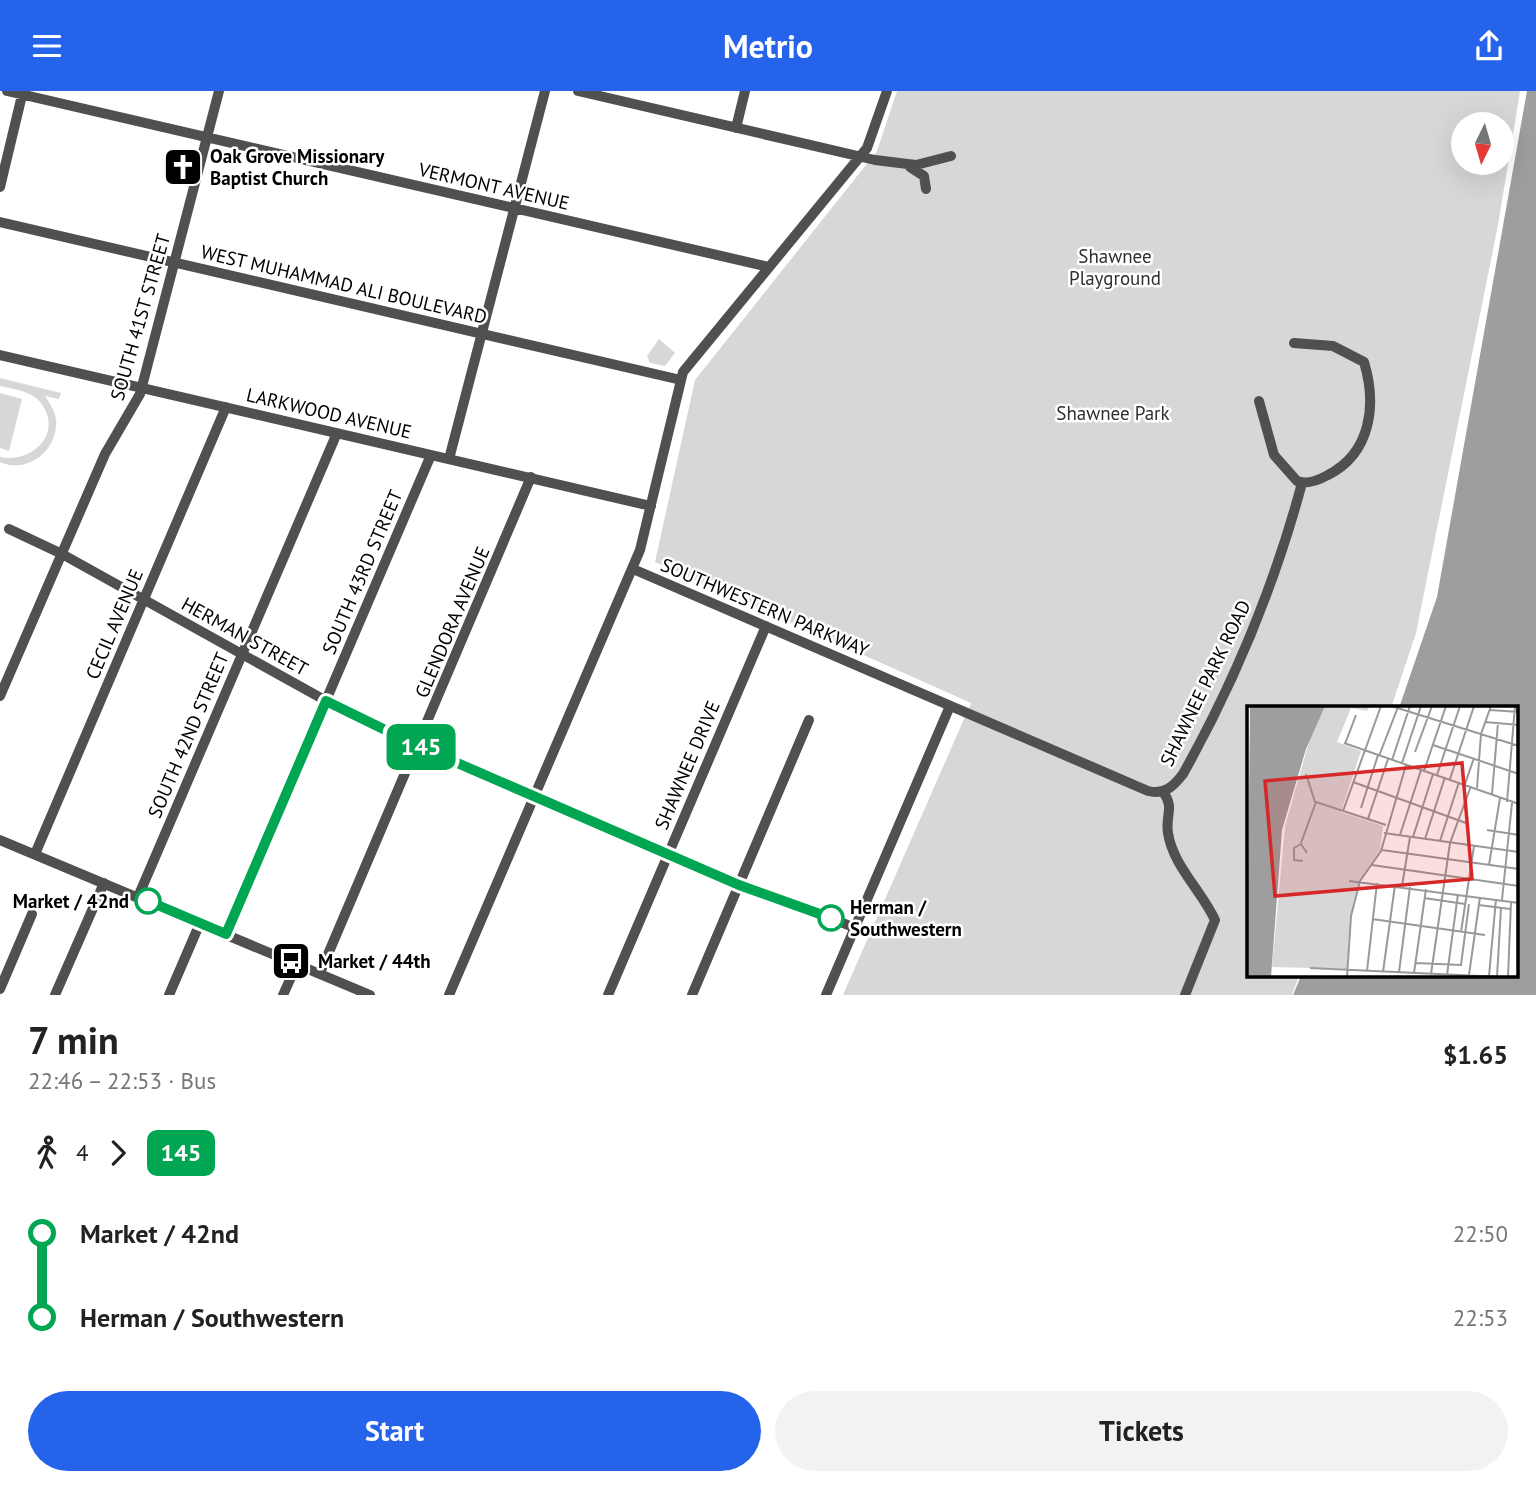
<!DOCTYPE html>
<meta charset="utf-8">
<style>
body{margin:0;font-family:"PT Sans",sans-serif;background:#f2f2f2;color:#222;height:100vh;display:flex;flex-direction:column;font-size:26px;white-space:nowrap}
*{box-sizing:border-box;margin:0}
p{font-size:23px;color:#767676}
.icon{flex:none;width:38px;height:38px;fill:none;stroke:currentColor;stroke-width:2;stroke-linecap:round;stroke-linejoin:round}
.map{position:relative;height:904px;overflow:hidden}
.side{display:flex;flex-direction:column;background:#fff;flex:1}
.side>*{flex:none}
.badge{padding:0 14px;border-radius:10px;font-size:24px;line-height:46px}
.needle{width:46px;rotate:185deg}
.tools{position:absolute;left:1451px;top:21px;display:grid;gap:14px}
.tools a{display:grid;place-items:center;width:63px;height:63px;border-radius:50%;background:#fff;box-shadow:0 7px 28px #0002;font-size:35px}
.map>.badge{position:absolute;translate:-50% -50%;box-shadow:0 0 0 4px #fff}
.legs{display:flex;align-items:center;gap:10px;height:77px;padding:0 28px;font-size:23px}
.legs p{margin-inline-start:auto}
.summary{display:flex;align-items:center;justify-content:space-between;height:119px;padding:0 28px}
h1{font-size:38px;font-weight:700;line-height:52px}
.primary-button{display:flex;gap:14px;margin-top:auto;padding:14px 28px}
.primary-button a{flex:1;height:80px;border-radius:42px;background:#2563eb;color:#fff;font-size:28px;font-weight:700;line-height:80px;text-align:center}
.primary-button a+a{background:#f2f2f2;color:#222}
ul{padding:0 28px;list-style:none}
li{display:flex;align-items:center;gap:24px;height:84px;font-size:26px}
li i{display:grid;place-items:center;width:10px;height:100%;margin:0 9px;background:currentColor}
li i::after{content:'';width:18px;height:18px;margin:-9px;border:5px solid;border-radius:50%;background:#fff}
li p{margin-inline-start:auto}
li:first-child i{background:linear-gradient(#0000 50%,currentColor 0)}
li:last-child i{background:linear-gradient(currentColor 50%,#0000 0)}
header{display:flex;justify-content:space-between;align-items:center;height:91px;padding:0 28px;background:#2563eb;color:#fff;font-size:32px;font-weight:700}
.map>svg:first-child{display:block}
.green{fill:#d7d7d7;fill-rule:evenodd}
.water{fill:#9e9e9e}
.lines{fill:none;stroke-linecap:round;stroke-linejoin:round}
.minor{stroke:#505050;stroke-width:10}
.line-1-casing{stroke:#fff;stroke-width:16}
.line-1{stroke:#00a651;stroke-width:10}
.stop-1-dot{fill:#fff;stroke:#00a651;stroke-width:3.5}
.labels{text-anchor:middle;stroke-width:5;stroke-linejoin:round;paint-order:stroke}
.poi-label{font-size:19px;font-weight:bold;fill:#000;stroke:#fff;text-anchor:start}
.street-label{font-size:19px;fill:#000;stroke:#fff}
.park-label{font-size:19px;fill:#2e2e2e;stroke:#fff}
.stop-label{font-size:19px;font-weight:bold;fill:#000;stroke:#fff;text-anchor:end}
.inset-road{fill:none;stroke:#999;stroke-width:2}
.view{fill:#d62828;fill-opacity:0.15;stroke:#d62828;stroke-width:3.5}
.inset-edge{fill:none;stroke:#000;stroke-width:3.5}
</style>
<header><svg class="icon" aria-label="menu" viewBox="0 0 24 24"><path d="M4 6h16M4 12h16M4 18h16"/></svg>Metrio<svg class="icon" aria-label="share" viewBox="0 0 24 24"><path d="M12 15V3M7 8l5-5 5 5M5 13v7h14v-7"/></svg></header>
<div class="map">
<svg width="1536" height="904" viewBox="0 0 1536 904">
<rect width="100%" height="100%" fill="#fff"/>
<path class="green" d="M897,0h623l-22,134 -82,408 -25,75h-142v268h50l-7,19h-449l128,-292 -316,-141 40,-182 182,-229zM1463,33h39v39h-39z
M659,248l16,14 -10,13 -15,-3 -3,-7z
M0,287l61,15 -2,6 -14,-3c6,9 13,20 11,31 -3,29 -33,46 -56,35v-5c31,7 64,-23 41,-54 -9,-12 -28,-14 -41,-17z
M0,302l22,6 -13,52 -9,-3z"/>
<path class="water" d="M1527,0h9v904h-243l8,-19h216v-268h-118l38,-111z"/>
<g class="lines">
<path class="minor" d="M7,0l762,176
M578,0l297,69 41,5 35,-9
M736,37l9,-37
M910,76l14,9 2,13
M0,96l23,-96
M0,131l681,158
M0,264l651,151
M1259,310l15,54 23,26c10,4 22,-1 31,-6 43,-22 49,-70 36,-113l-31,-16 -39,-3
M449,368l96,-368
M9,438l53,25 295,164 382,167 48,15 68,28
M633,478l515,222c16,4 25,-4 35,-17 51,-91 92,-190 119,-291
M0,605l105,-242 35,-60 79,-303
M1163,701c12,15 2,24 5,41 5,33 34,58 47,87l-30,75
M0,749l370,155
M35,763l191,-447
M138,806l199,-464
M226,843l205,-479
M320,882l211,-496
M0,898l32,-75
M55,904l49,-112
M169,904l31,-72
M283,904l14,-31
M449,904l191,-445 43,-178 184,-224 20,-57
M608,904l158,-369
M692,904l117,-275
M826,904l124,-289"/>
</g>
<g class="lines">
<g class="line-1-casing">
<path id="line-1" d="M148,810l78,33 100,-233 92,45 321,139 92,33"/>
</g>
<use href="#line-1" class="line-1"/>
</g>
<defs>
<g id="church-square" transform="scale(2.0125)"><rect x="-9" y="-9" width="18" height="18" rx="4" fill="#000" stroke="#fff"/><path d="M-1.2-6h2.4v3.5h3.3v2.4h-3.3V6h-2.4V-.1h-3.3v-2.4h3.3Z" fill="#fff"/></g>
<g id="bus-square" transform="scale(2.0125)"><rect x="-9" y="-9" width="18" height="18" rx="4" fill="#000" stroke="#fff"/><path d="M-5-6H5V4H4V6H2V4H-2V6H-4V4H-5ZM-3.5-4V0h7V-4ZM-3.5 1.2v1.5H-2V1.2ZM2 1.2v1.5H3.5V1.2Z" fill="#fff"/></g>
</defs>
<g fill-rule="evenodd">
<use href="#church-square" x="183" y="76"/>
<use href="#bus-square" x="291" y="870"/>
</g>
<g class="stop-1-dot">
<circle cx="148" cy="810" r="12"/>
<circle cx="831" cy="827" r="12"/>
</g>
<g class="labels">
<g class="poi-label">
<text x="210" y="72">Oak Grove Missionary<tspan x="210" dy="22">Baptist Church</tspan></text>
<text x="318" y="877">Market / 44th</text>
</g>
<g class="street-label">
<text transform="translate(494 95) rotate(13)" y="7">VERMONT AVENUE</text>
<text transform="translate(344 193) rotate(13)" y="7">WEST MUHAMMAD ALI BOULEVARD</text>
<text transform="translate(140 226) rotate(-74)" y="7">SOUTH 41ST STREET</text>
<text transform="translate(329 322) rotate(13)" y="7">LARKWOOD AVENUE</text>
<text transform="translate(362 481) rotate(-67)" y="7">SOUTH 43RD STREET</text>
<text transform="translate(765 516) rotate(23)" y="7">SOUTHWESTERN PARKWAY</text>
<text transform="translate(452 531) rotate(-67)" y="7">GLENDORA AVENUE</text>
<text transform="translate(114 533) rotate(-67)" y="7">CECIL AVENUE</text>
<text transform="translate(245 545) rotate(29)" y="7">HERMAN STREET</text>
<text transform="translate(1205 592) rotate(-64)" y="7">SHAWNEE PARK ROAD</text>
<text transform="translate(188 644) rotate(-67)" y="7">SOUTH 42ND STREET</text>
<text transform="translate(687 674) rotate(-67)" y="7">SHAWNEE DRIVE</text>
</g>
<g class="park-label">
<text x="1115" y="172">Shawnee<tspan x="1115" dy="22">Playground</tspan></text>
<text x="1113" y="329">Shawnee Park</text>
</g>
<g class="stop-label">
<text x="129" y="817">Market / 42nd</text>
<text x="850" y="823" text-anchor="start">Herman /<tspan x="850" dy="22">Southwestern</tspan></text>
</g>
</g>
<g transform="translate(1247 615)">
<rect width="271" height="271" fill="#fff"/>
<path d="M78,0h45l-3,5 -16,-3 -14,34 24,9 -20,61 42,14 -3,24 -21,31 -9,36 -3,52 -75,-2 13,-141 28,-98z" fill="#d7d7d7"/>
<path d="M3,0h75l-19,43 -24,81 -11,147h-24z" fill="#9e9e9e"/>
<path class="inset-road" d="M144,0l128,40M243,4l29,2M238,16l34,3M97,37l175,61M98,38l11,-29M186,39l86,29M168,46l17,-46M132,50l19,-49M145,54l18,-54M155,57l19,-57M177,65l22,-65M59,68l9,28M190,69l23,-69M203,73l24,-73M106,76l113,41M218,78l9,-26M230,82l4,-54 10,-28M245,88l6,-71M260,96l8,-96M114,102l17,-53M96,105l38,-105M121,113l20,-60M240,124l32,5M137,127l135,19M153,129l21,-65M166,131l20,-63M178,133l20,-62M193,135l19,-59M54,137l15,-41 70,23M135,144l137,19M56,155l-9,-1v-12l7,-4 6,9M125,159l147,21M242,159l11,-67M102,175l170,22M155,180l8,-49M177,192l41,6M255,194l10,-97M232,199l31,4M125,213l113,16M214,226l13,-86M169,257l45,2 8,-61M63,262l192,9M120,265l10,-88M136,266l12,-87M152,266l11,-85M167,267l12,-84M184,268l19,-131 21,-57M200,269l11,-81M222,269l11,-78M242,270l7,-77M100,271l4,-61 9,-35 21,-30 25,-86M250,271l4,-69M261,271l3,-75"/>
<path class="view" d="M215,57l10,116 -197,17 -10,-115z"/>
<rect width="271" height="271" class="inset-edge"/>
</g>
</svg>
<div class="tools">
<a><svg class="needle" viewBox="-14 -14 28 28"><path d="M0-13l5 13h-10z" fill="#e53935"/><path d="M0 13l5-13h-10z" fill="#767676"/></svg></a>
</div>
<b class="badge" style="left:421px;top:656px;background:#00a651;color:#fff">145</b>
</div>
<section class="side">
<div class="summary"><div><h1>7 min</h1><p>22:46 – 22:53 · Bus</p></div><b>$1.65</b></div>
<div class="legs"><svg class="icon" aria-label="walk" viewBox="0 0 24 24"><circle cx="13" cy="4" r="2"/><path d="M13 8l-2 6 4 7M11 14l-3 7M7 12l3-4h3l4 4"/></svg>4<svg class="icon" aria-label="forward" viewBox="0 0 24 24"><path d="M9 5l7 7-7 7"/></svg><b class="badge" style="background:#00a651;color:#fff">145</b></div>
<ul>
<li><i style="color:#00a651"></i><b>Market / 42nd</b><p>22:50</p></li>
<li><i style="color:#00a651"></i><b>Herman / Southwestern</b><p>22:53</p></li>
</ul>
<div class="primary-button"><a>Start</a><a>Tickets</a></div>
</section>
